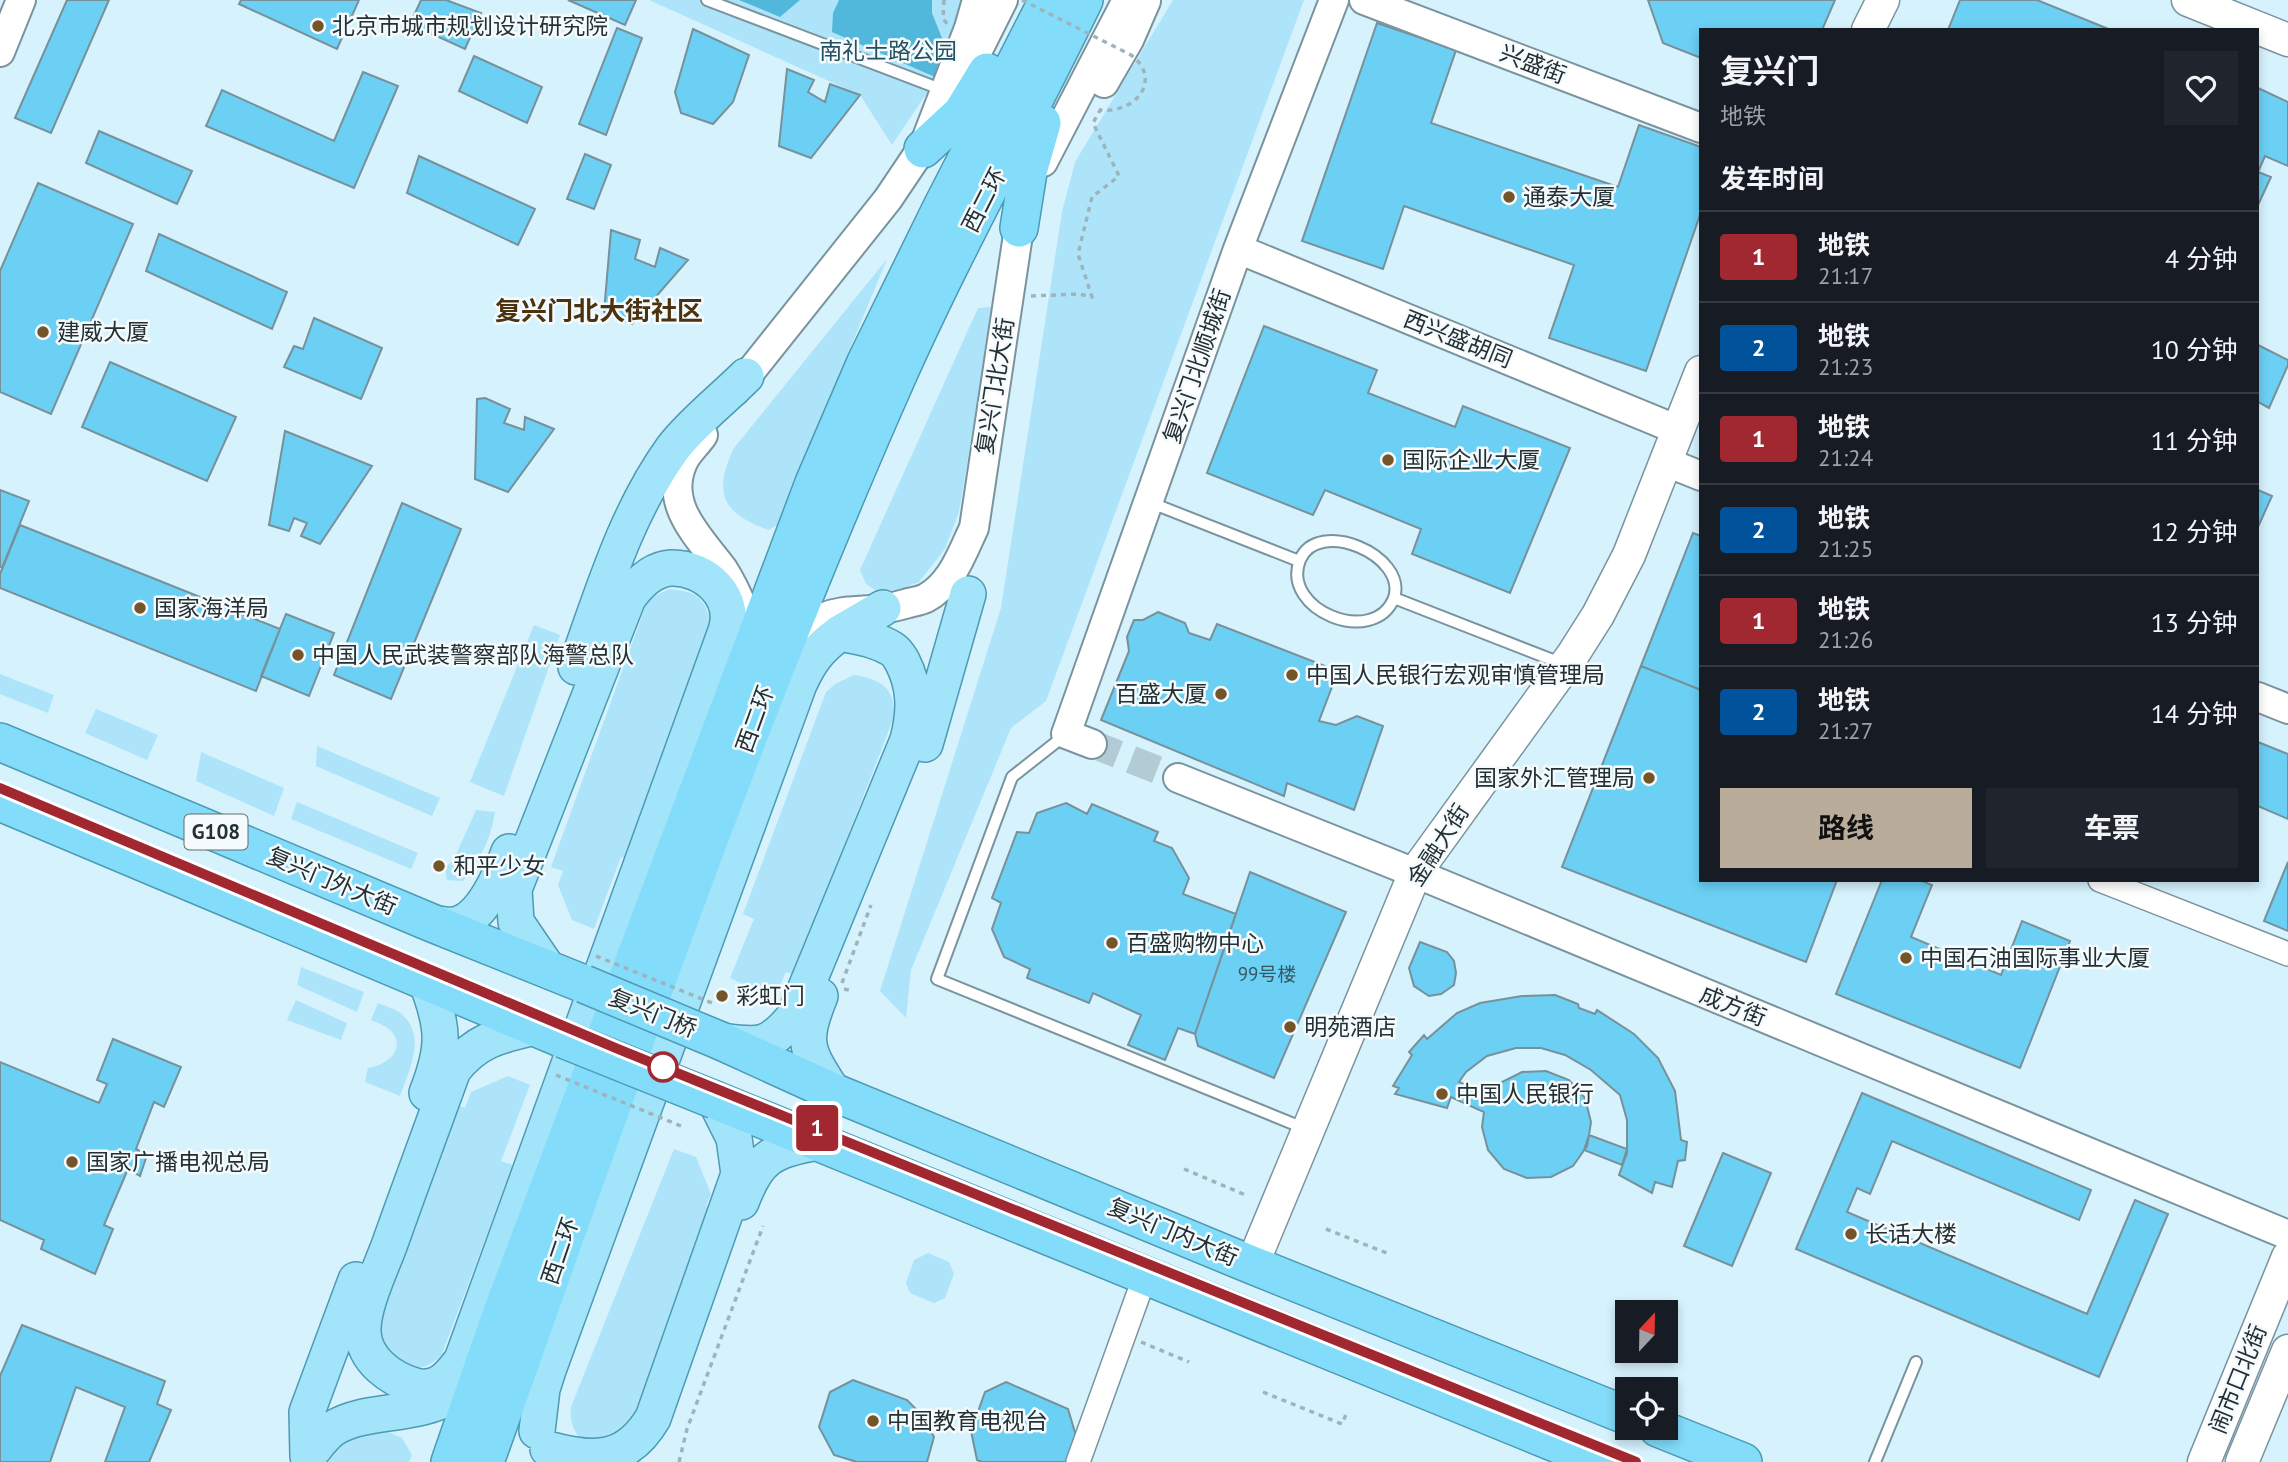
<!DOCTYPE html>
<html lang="zh">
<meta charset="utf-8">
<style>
body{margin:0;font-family:"PT Sans","Noto Sans SC",sans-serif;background:#20242c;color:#f1f3f6;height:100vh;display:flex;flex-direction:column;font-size:26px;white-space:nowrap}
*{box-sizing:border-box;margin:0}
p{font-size:23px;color:#9ea1a6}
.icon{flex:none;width:38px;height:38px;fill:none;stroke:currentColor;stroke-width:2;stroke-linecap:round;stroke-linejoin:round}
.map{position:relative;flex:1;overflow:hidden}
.details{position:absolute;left:1699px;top:28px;width:560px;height:854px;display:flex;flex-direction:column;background:#171b24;border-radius:0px;box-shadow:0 4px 10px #0003}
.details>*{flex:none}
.badge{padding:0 14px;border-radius:5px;font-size:24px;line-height:46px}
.needle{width:46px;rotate:22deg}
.controls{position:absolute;left:1615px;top:1300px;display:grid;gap:14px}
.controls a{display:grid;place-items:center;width:63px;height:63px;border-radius:0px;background:#171b24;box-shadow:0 4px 10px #0003;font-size:35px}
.map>.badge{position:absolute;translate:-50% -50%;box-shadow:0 0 0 4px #fff}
h2{padding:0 21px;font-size:26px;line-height:63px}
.round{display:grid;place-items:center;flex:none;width:74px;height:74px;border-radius:0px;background:#20242c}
.head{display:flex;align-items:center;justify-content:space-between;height:119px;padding:0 21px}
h1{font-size:33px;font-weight:700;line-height:52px}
.action{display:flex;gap:14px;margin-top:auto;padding:14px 21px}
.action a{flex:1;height:80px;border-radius:0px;background:#b9ac9a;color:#111;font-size:28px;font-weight:700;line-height:80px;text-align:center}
.action a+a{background:#20242c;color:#f1f3f6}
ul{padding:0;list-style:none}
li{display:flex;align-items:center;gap:21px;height:91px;padding:0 21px;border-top:2px solid #363941}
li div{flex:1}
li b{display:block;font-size:26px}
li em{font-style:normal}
li .badge{min-width:77px;font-weight:700;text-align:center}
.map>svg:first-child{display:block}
.green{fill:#ade4f9}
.forest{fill:#52b8db}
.building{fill:#6bd0f4;stroke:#77919b;stroke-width:2}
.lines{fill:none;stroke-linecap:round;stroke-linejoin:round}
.tertiary-tunnel{stroke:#b3cbd5;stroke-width:28;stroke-dasharray:28 14;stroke-linecap:butt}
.service-casing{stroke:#7a949e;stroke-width:14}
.minor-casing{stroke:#7a949e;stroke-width:26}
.tertiary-casing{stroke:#7a949e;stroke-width:32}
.secondary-casing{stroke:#7a949e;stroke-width:35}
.primary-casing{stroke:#4e9ab3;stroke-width:38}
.trunk-casing{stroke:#4e9ab3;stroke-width:40}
.path{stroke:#9eb4bd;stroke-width:3.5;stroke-dasharray:5 5;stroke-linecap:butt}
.service{stroke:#fff;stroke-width:10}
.minor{stroke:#fff;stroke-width:23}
.tertiary{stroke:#fff;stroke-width:28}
.secondary{stroke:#fff;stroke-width:32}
.primary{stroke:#a2e5fb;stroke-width:35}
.trunk{stroke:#83dcfa;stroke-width:37}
.trunk-bridge-casing{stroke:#4e9ab3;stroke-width:40;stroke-linecap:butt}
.path-bridge{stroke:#9eb4bd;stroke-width:3.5;stroke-dasharray:5 5;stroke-linecap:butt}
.trunk-bridge{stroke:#83dcfa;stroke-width:37}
.line-casing{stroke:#fff;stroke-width:16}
.line{stroke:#a12830;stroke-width:10}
.poi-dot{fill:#74552a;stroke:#f5fbfd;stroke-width:2.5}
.stop-dot{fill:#fff;stroke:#a12830;stroke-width:3.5}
.labels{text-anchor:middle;stroke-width:5;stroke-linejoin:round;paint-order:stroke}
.number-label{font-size:19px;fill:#365864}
.shield{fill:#f5fbfd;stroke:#636d70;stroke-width:2}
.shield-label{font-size:21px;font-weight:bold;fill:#253034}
.poi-label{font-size:23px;fill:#253034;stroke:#f5fbfd;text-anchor:start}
.park-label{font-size:23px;fill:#24505f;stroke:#f5fbfd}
.street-label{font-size:23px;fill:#253034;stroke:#f5fbfd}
.quarter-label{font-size:26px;font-weight:bold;fill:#4b3310;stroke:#f5fbfd}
</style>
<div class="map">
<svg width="2288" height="1462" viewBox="0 0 2288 1462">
<rect width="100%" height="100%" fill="#d6f2fd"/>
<path class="green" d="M649,0h317l-25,72 -49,73 -32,-50z
M1173,0h131l-258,701 -35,27 -100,242 -5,48 -26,-27 121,-383 61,-396 13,-50z
M887,259l-110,266 -8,5c-46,-16 -57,-37 -35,-82z
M993,307l-34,205 -14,37 -26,33 -21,8 -21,1 -11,-7 -6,-14 118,-262z
M669,589c28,2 37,9 42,37l-82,233 -8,-2 -27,72 -22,-9 -14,-35 5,-14 -12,-4 95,-262 6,-8z
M534,625l26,10 -56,161 -34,-14z
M0,674l54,21 -6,18 -48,-19z
M854,675c26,4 42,13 40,42l-100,258 -8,-3 -6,13 -40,14 5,-14 -15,-7 24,-59 -11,-5 83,-222 9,-8z
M96,709l62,26 -11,25 -62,-27z
M317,746l123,52 -8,18 -116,-50z
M201,752l83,36 -10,28 -78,-35z
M297,802l121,51 -7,16 -120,-50z
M476,810l19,2c-4,27 -15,48 -32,69l-16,-1 -2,-12 9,-9z
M301,967l63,25 -7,20 -60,-27z
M296,1000l51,23 -6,17 -54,-20z
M378,1003c7,3 15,5 21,9 29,22 11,56 1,84l-35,-14 3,-14c16,-2 39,-17 24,-36 -5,-6 -14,-9 -21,-12z
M508,1076l22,9 -29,76 12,4 -71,189c-20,23 -37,12 -59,0l-6,-31 81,-218 7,3 6,-16z
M674,1149l22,8 15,37 -5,12 13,4 -85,222 -50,13c-9,-13 -15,-22 -13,-38z
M928,1253l21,9 5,12 -9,24 -11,5 -24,-10 -4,-10 8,-23z
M382,1429l20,9 10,17 -3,7h-81l6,-18z"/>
<path class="forest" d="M739,0h61l-20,17z
M839,0h93v13l14,35 -11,29 -103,-45 1,-19z"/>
<path class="building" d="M67,0h42l-58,133 -36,-15z
M241,0h118l-22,49 -98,-45z
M421,0h25l35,13 -16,36 -55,-25z
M568,0h68l-11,25z
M1648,0h187l-13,30h-121v28l-38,-15z
M1960,0h77l74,30h-163z
M1377,23l79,27 -25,73 187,64 21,-62 62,22v65l-55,159 -97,-33 25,-73 -170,-59 -21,63 -81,-28z
M617,28l25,10 -36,97 -27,-11z
M693,29l56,26 -16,47 -20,22 -32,-11 -6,-21z
M474,56l68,31 -15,36 -68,-32z
M787,69l27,11 -6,12 17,10 5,-18 30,11 -49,63 -32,-12z
M363,72l35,14 -44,102 -148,-62 16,-36 112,51z
M2258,88l30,14v64l-23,-10 -7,16 13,5 -13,28z
M99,131l93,40 -15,33 -91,-41z
M585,154l26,11 -17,44 -27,-10z
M419,156l116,53 -17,36 -111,-52z
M38,183l95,41 -82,190 -51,-22v-121z
M611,230l29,10 -5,19 20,8 5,-19 28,12 -56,64 -28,-12z
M159,234l128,58 -15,37 -126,-58z
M314,318l68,30 -21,51 -77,-32 10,-21 9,3z
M1264,326l113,44 -9,23 87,34 8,-21 107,42 -60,145 -98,-39 9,-25 -96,-39 -12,25 -106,-42z
M2258,345l30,15v5l-19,43 -11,-6z
M110,362l126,55 -29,64 -125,-54z
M485,398l25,11 -6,14 20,7 1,-13 29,12 -46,63 -33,-13 2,-80z
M285,431l87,35 -52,78 -19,-8 6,-13 -13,-5 -5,13 -20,-6z
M0,490l29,11 -27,67 -2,-1z
M2258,490l14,6 -14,31z
M402,503l59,26 -70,170 -57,-24z
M20,525l260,104 -24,62 -256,-103v-14z
M1693,533l8,3v154l-60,-24z
M1693,533l8,3v344h136l-31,82 -244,-95z
M1158,612l27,11 4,10 21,7 7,-16 121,47 -19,50 17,4 21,-9 26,10 -29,84 -67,-27 -3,13 -183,-76 28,-69 -2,-14 7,-17h9z
M286,614l48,19 -25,63 -48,-20z
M1641,666l60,24v190h136l-31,82 -244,-95z
M2258,742l30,12v65l-30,-13z
M1066,803l21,11 5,-10 66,28 -4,9 18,7 17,30 -6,16 53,20 -41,120 -17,-6 -13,32 -37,-15 13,-30 -48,-22 -4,10 -62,-25 3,-9 -26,-12 -12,-28 9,-26 -9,-5 25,-66 12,1 8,-20z
M2288,862v69l-24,-10z
M1250,872l96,40 -72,166 -76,-32 -3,-12z
M1882,880h38l12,5 -21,52 90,38 21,-54 48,20 -50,127 -184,-74z
M1420,942l27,10 7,9 2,12 -2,12 -13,9 -12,2 -15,-10 -5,-18z
M1555,995l23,9 1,4 16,6 2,-4 37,24 24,24 17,33 6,49 6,2 -2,18 -7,1 -6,26 -17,-5 -3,11 -33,-18 8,-22v-33l-7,-25 -29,-25 -26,-15 -24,-7h-25l-29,8 -21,16 -7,10 32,14 9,-13 22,-11 24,-1 23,9 16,18 6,24 -2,13 -2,11 -14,20 -22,11 -24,1 -23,-9 -16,-19 -6,-23 2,-15 -33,-15 -4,11 -52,-14 4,-6 -6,-2 19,-31 -3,-3 15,-17 3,4 30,-26 23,-10 42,-7z
M113,1039l68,28 -17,40 -10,-5 -18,47 11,6 -7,21 -12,-7 -24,56 9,4 -18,45 -54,-25 3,-9 -44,-20v-158l99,41 8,-19 -10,-4z
M1862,1093l229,97 -12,30 -187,-79 -22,53 -13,-6 -10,24 240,102 48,-114 33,14 -69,163 -303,-128z
M1589,1135l38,14 -5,16 -38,-15z
M1723,1153l48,20 -39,93 -48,-20z
M22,1325l143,56 -8,23 14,6 -22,52h-44l20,-55 -49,-20 -26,75h-50v-86z
M853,1380l54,20 14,14 13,23 -7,25h-70l-23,-7 -15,-28 11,-35z
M1006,1382l62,27 9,30 -10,23h-85l-5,-2 -6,-29 14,-39z"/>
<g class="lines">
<path class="tertiary-tunnel" d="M1092,744l86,34"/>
<g class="service-casing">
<path id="service" d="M707,0l236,90
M1149,502l150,59
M1394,598c-20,50 -114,12 -94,-38 17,-43 108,-5 94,38l169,66
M1064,736l-52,41 -75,202 369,150
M1875,1462l41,-100"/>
</g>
<g class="minor-casing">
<path id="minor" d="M2100,880l188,74
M1078,1462l67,-186"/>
</g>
<g class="tertiary-casing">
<path id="tertiary" d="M1364,0l337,128
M0,52l21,-52
M1104,83l25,-43 17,-39
M956,94l47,-94
M923,148l46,-120 8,-28
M1043,162l84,-162
M1238,249l440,181
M735,391l153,-192 45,-67
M703,435c-6,9 -16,18 -20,27 -20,43 17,76 40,107 7,11 13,23 18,35
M1666,462l35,14
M787,651c39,-56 65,-31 118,-47 7,-2 15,-3 21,-6 26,-14 36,-45 48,-70l45,-300 6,-18
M2258,697l30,12
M1092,744l-26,-10 172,-485 96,-249
M1178,778l237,95 873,362"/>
</g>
<g class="secondary-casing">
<path id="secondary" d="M2188,0l100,40
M1868,30l15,-30
M1252,1265l163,-392 157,-217 26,-41 31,-60 72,-183
M2204,1462l84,-205
M2242,1462l46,-111"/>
</g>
<g class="primary-casing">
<path id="primary" d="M840,633l43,-25
M576,667c27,-75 50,-154 97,-219 18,-24 51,-50 73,-72
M925,744l43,-150
M432,923c6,1 15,3 22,2 28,-4 47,-51 55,-73
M427,983c17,45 18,64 0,110
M820,996c-19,47 -14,54 13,96
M535,1027c-35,8 -59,13 -82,43 -21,58 -43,117 -64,176 -9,24 -27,61 -26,86 1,28 28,47 52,54 23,6 35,-10 47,-26l264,-729c11,-34 -21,-64 -55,-63 -19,1 -33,16 -43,30l-114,291 2,33 32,47
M741,1202c17,-45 30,-51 76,-60
M537,1431l5,-42 6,-19 251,-686c11,-24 20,-36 41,-51 18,4 36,6 52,16 5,3 7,7 10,12 14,27 13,51 6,79l-114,277c-26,31 -35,29 -73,24
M548,1449c47,13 79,13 105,-31l86,-244 -5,-36 -19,-38
M308,1456l-1,-44 49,-132
M308,1456c8,-9 15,-21 26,-28 32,-20 83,-10 120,-34"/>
</g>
<g class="trunk-casing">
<path id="trunk" d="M923,149l39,-36 25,-41
M1019,228l9,-56 14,-49
M0,742l432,181 152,61
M0,802l563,237
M721,1041l112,51 419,173 376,151
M715,1100l887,362
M1658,1428l85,34
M450,1462l52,-150 312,-829 52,-121 75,-153 107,-209
M485,1462c130,-364 255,-731 412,-1085 57,-128 126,-251 187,-377"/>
</g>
<path class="path" d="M944,0l-1,18 4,6
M1031,296l48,-2 13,3 -14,-43 14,-57 27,-21 -26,-53 10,-18
M842,983l29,-78
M844,989l9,2
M1184,1169l64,27
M1326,1229l63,25
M1141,1342l48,20
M1263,1392l79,32 5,-12
M679,1462l8,-33 76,-203"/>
<use href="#service" class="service"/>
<use href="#minor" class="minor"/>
<use href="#tertiary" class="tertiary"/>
<use href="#secondary" class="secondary"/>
<use href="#primary" class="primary"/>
<use href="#trunk" class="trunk"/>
<g class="trunk-bridge-casing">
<path id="trunk-bridge" d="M584,984l137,57
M563,1039l152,61"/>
</g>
<path class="path-bridge" d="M1022,0l109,55c32,24 5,59 -31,55
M596,956l116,47
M556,1075l125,51"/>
<use href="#trunk-bridge" class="trunk-bridge"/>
</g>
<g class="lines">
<g class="line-casing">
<path id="line" d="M0,788l618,261 1018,413"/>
</g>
<use href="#line" class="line"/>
</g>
<g class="poi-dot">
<circle cx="318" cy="26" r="7"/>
<circle cx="1509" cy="197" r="7"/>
<circle cx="43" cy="332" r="7"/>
<circle cx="1388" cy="460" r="7"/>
<circle cx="140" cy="608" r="7"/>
<circle cx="298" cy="655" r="7"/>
<circle cx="1292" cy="675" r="7"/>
<circle cx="1221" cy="694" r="7"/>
<circle cx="1649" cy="778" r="7"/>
<circle cx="439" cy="866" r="7"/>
<circle cx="1112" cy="943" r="7"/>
<circle cx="1906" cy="958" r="7"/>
<circle cx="722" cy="996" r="7"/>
<circle cx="1290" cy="1027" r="7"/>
<circle cx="1442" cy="1094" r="7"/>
<circle cx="72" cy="1162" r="7"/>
<circle cx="1851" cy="1234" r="7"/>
<circle cx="873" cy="1421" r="7"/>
</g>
<circle class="stop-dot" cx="663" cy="1067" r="14"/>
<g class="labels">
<g class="number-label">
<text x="1267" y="981">99号楼</text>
</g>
<rect class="shield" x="184.5" y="814.5" width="63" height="35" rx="5"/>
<g class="shield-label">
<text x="216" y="839">G108</text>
</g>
<g class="poi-label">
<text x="332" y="34">北京市城市规划设计研究院</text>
<text x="1523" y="205">通泰大厦</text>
<text x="57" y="340">建威大厦</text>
<text x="1402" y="468">国际企业大厦</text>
<text x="154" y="616">国家海洋局</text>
<text x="312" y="663">中国人民武装警察部队海警总队</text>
<text x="1306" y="683">中国人民银行宏观审慎管理局</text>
<text x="1207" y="702" text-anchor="end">百盛大厦</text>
<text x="1635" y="786" text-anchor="end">国家外汇管理局</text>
<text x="453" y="874">和平少女</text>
<text x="1126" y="951">百盛购物中心</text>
<text x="1920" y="966">中国石油国际事业大厦</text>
<text x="736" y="1004">彩虹门</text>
<text x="1304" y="1035">明苑酒店</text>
<text x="1456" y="1102">中国人民银行</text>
<text x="86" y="1170">国家广播电视总局</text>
<text x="1865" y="1242">长话大楼</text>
<text x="887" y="1429">中国教育电视台</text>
</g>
<g class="park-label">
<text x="888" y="59">南礼士路公园</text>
</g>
<g class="street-label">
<text transform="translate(1533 64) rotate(21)" y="8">兴盛街</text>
<text transform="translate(984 200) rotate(-63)" y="8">西二环</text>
<text transform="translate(1458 339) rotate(22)" y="8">西兴盛胡同</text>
<text transform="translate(1197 366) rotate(-71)" y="8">复兴门北顺城街</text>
<text transform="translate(995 386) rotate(-81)" y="8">复兴门北大街</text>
<text transform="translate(755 719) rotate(-70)" y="8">西二环</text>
<text transform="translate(1438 845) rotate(-57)" y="8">金融大街</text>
<text transform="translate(332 881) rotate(23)" y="8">复兴门外大街</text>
<text transform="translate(1733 1006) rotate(22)" y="8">成方街</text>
<text transform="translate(653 1013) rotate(22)" y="8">复兴门桥</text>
<text transform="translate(1173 1232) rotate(23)" y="8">复兴门内大街</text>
<text transform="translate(560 1251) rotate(-71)" y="8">西二环</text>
<text transform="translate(2238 1379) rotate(-68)" y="8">闹市口北街</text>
</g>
<g class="quarter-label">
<text x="599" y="320">复兴门北大街社区</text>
</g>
</g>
</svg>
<div class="controls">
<a><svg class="needle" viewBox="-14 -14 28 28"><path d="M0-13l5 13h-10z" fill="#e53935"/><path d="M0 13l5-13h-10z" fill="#9ea1a6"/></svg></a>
<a><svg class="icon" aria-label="locate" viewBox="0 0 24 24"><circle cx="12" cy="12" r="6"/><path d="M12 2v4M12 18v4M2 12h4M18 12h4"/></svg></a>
</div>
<b class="badge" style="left:817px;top:1128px;background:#a12830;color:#fff">1</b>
<section class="details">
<div class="head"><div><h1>复兴门</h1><p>地铁</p></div><a class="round"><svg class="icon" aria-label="heart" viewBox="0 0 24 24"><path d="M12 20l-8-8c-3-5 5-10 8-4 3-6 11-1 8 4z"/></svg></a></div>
<h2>发车时间</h2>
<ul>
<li><span class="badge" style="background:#a12830;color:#fff">1</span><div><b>地铁</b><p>21:17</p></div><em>4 分钟</em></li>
<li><span class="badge" style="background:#00529b;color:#fff">2</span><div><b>地铁</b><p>21:23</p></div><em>10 分钟</em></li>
<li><span class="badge" style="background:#a12830;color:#fff">1</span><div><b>地铁</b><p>21:24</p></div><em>11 分钟</em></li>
<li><span class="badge" style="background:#00529b;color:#fff">2</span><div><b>地铁</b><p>21:25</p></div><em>12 分钟</em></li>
<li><span class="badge" style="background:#a12830;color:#fff">1</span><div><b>地铁</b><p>21:26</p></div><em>13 分钟</em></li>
<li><span class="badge" style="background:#00529b;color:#fff">2</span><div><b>地铁</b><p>21:27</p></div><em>14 分钟</em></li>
</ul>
<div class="action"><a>路线</a><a>车票</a></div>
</section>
</div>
